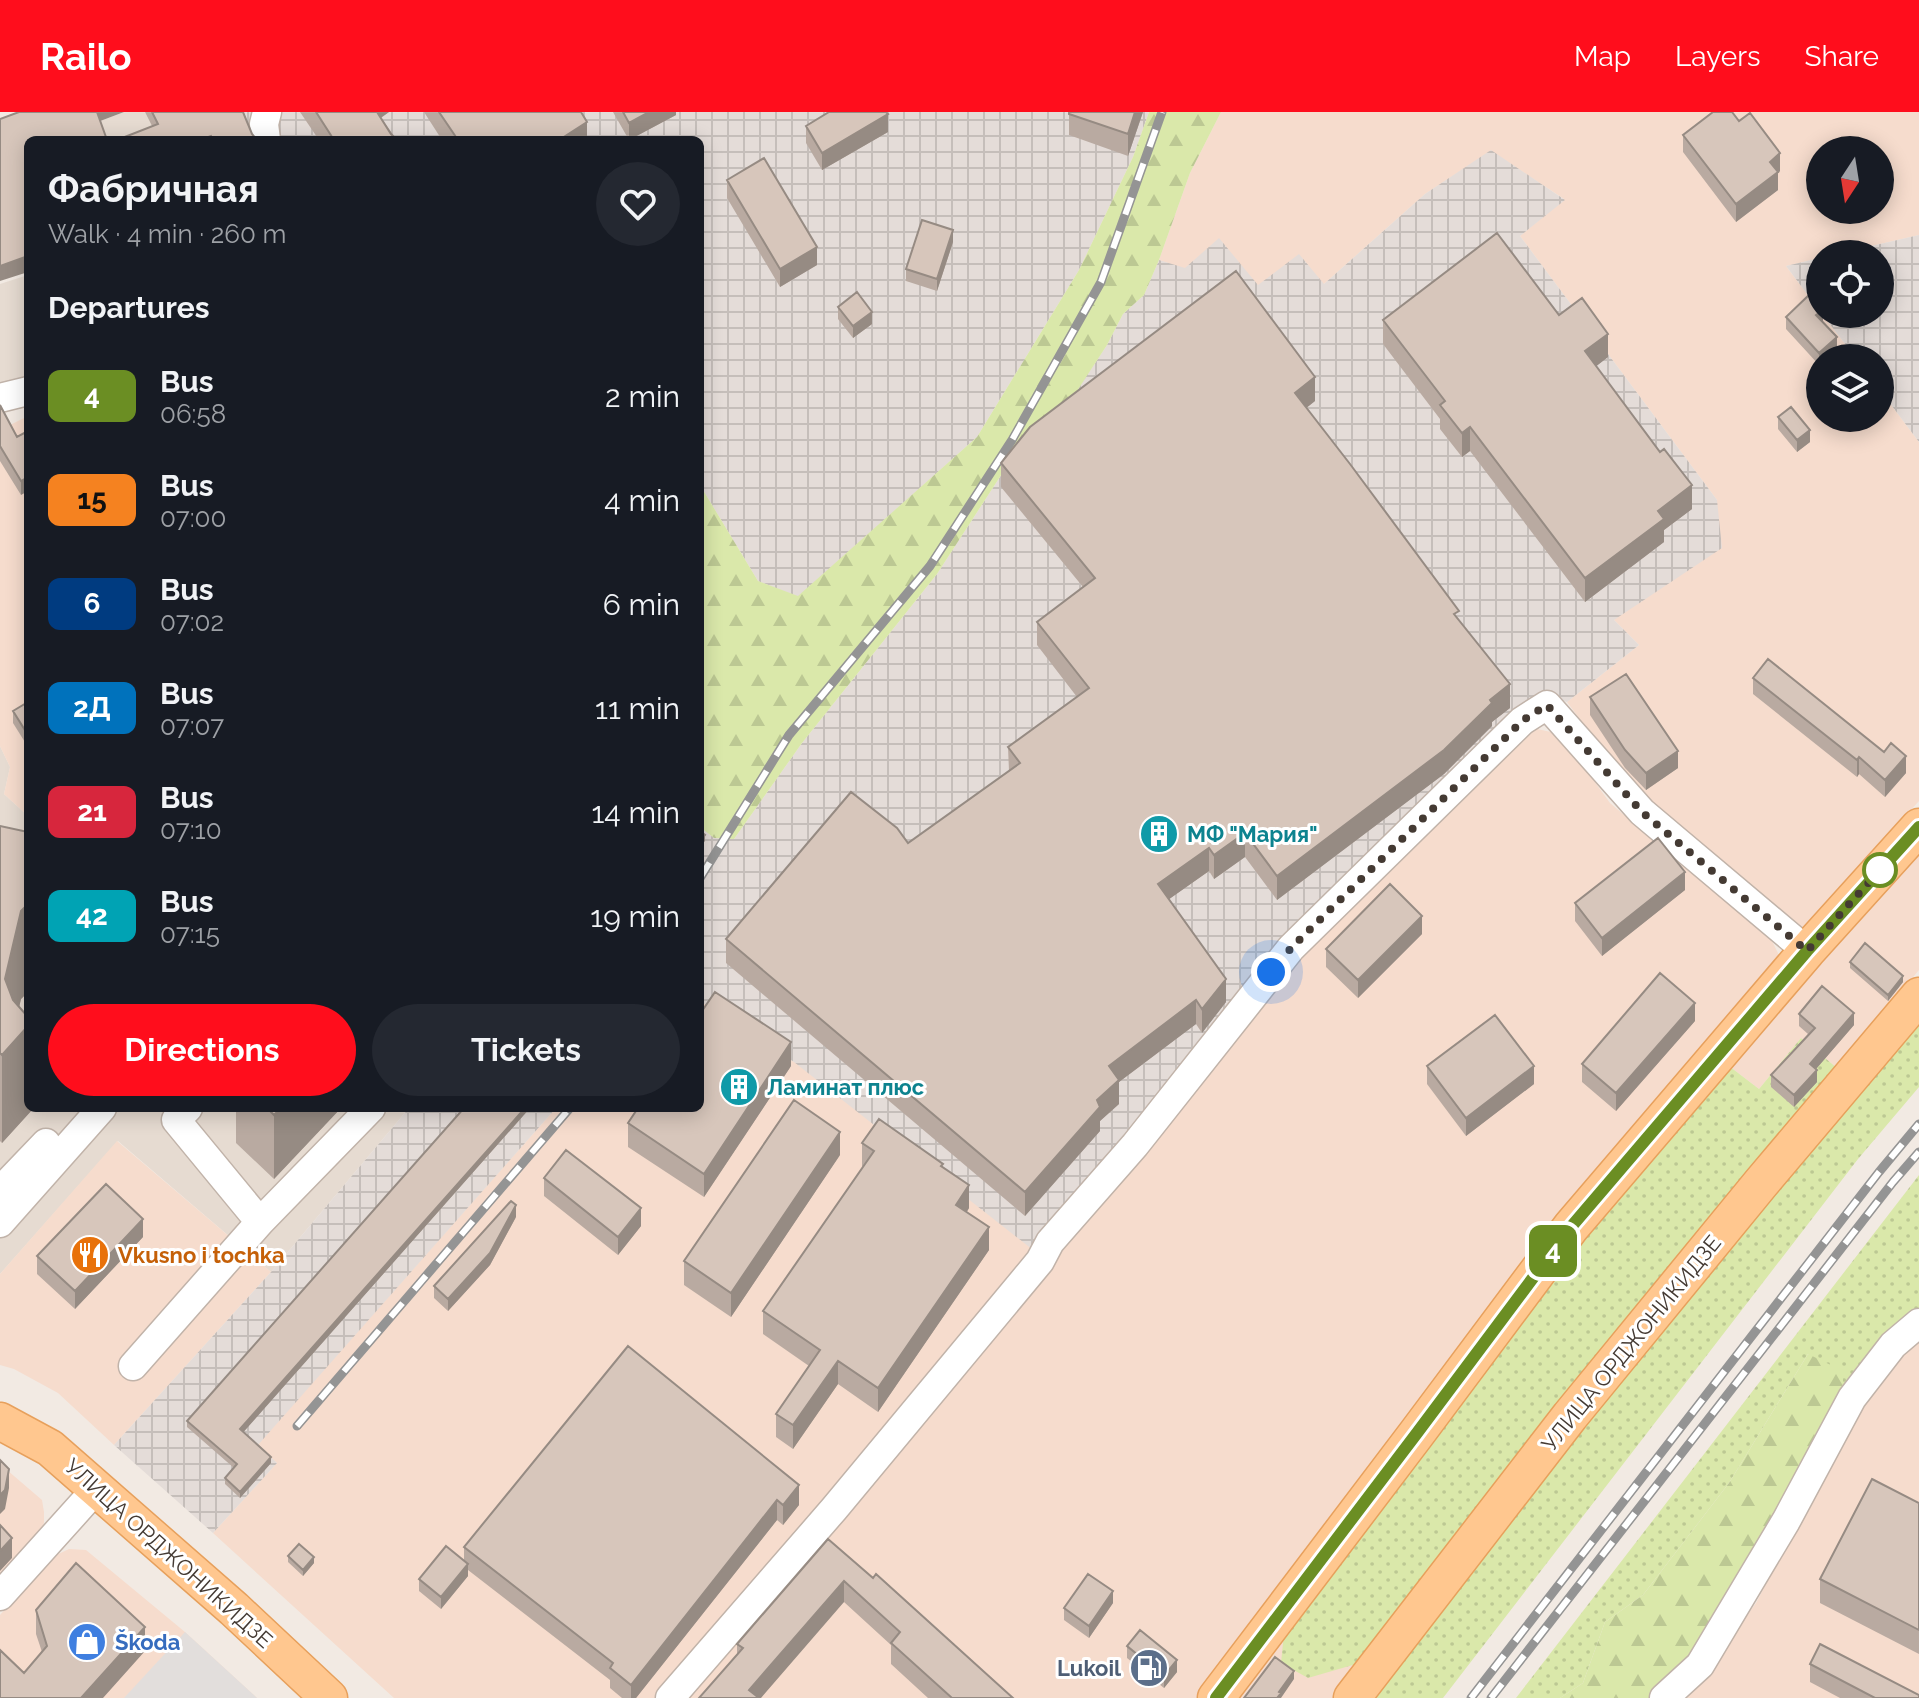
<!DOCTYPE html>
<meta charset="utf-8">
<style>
body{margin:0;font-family:Raleway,sans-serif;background:#242831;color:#f1f3f6;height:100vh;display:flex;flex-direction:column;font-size:30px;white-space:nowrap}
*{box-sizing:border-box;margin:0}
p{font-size:26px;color:#9ea1a6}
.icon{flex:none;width:44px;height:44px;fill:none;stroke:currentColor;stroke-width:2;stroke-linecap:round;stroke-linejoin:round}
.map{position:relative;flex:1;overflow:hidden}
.side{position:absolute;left:24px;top:24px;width:680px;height:976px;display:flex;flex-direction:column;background:#171b24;border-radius:12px;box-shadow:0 4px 20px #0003}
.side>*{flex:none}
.badge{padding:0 16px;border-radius:12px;font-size:28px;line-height:52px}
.needle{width:52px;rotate:192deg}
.buttons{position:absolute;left:1806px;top:24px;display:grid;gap:16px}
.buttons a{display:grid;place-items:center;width:88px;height:88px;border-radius:50%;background:#171b24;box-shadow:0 4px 20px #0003;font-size:40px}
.you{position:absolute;width:40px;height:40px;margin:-20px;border:6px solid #fff;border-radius:50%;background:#1a73e8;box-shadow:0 0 0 12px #1a73e833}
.map>.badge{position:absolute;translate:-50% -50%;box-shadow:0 0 0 4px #fff}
h2{padding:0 24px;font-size:30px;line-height:72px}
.round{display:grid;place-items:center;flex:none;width:84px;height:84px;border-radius:42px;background:#242831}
.summary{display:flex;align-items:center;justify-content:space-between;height:136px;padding:0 24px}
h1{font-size:38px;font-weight:700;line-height:60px}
.button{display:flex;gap:16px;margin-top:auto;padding:16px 24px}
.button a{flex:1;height:92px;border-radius:48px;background:#ff0d1c;color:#fff;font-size:32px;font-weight:700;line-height:92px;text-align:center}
.button a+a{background:#242831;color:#f1f3f6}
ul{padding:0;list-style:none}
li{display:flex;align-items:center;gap:24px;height:104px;padding:0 24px}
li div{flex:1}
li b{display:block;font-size:30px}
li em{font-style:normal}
li .badge{min-width:88px;font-weight:700;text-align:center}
header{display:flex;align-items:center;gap:48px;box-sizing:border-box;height:112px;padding:0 40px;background:#ff0d1c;color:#fff}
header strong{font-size:38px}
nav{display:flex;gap:44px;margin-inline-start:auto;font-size:28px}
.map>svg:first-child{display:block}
.residential{fill:#e6dbd1}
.commercial{fill:#f6dccd;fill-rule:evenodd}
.industrial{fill:url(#industrial-grid)}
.grass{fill:url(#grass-dots)}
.forest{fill:url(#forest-firs)}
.parking{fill:#e2dedc}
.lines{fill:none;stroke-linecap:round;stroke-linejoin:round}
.minor-casing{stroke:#c1b3a9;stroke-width:31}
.major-casing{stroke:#e7a05c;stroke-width:39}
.minor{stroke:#fff;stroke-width:28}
.major{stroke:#ffc78f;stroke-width:36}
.rail-casing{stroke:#949494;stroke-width:9}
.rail{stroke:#fff;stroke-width:6;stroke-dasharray:18;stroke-linecap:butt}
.wall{fill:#b9aaa1}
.shaded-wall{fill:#968b83}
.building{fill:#d7c6bb;stroke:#968b83;stroke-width:2}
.line-casing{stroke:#fff;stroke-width:18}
.line{stroke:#6b8e23;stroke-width:12}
.walk{stroke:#443a33;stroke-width:8;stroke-dasharray:0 14.4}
.stop-dot{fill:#fff;stroke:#6b8e23;stroke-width:4}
.labels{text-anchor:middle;stroke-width:6;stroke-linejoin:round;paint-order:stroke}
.culture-label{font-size:22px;font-weight:bold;fill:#0d838f;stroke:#fff;text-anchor:start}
.food-label{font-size:22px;font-weight:bold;fill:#c56008;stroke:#fff;text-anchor:start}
.street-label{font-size:22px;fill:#443a33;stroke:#fff}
.shop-label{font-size:22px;font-weight:bold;fill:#366cbe;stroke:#fff;text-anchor:start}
.service-label{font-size:22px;font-weight:bold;fill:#4e5e75;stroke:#fff;text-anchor:end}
</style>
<header>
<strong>Railo</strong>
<nav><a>Map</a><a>Layers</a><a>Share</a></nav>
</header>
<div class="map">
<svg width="1919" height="1586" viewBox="0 0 1919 1586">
<defs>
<pattern id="industrial-grid" width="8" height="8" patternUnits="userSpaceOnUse" patternTransform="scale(2)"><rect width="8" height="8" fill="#e4dcd8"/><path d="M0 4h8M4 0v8" fill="none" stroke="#c5beba"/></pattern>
<pattern id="grass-dots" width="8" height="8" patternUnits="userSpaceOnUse" patternTransform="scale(2)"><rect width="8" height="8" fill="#dae8aa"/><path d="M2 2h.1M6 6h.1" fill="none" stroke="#bcc893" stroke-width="1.8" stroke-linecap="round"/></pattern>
<pattern id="forest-firs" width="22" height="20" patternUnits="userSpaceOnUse" patternTransform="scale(2)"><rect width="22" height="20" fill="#dae8aa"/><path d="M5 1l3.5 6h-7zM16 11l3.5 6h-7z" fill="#bcc893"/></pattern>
</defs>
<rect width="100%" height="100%" fill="#f2eae3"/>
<path class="residential" d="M124,0h21l7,14 54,14h-104l-7,-17z
M28,163v110l-28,8v-109z
M0,634l10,21 -6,27 24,22v292h381l-138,164 -153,-131 -118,133z"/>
<path class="commercial" d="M1221,0h698v123l-82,19h-17v4l-34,8 34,45v3h2l34,44h-36v60h60v-28l39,52v359l-53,58 -58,71 -11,1 -156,-130 -74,-99 72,-57 -25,-25 103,-120 -197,-264 44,-37 -73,-48 -66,43 -101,90 -65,2 -74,-17 -26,-9 31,-87zM1820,38h60v60h-60z
M28,304v400l-24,-22 6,-27 -10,-21v-316z
M1537,617l23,5 50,69 162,138 6,12 -1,14 -581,731h-802l-181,-165 64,-70 -20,-18 299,-337h144v-107l94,61 507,-110 218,-216z
M1919,734v124l-82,98 -36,-30 -42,51 -30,-23z
M117,1029l154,131 -157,173 -56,-52 -44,-24 -14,-4v-91z
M1919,1227v359h-239l24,-24 52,-71 104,-198 19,-25z
M0,1352l42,36 2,12v11l-7,15 -37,40z
M69,1437l17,1 99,82 72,66h-257v-83l50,-57z
M1284,1521l79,29 -26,36h-104z"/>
<path class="industrial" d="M192,0h957l-16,45 -54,113 -102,167 -179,160 -40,-16 -58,-96v-345h-494z
M1491,38l74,50 -45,36 197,264 5,48 -108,72 25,25 -72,57 -21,-7 -245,257 -254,309 -253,-199 -94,-61v-174l14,11 20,1 68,-96 135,-169 83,-128 44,-36 43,-65 16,-31 21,-19 15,-35 26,8 34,-30 39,47 41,-31 25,30 101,-90z
M1919,123v207l-39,-52v-32h-24l-34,-44h58v-60h-43z
M1820,146v53l-34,-45z
M409,996h147l-298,337 19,18 -64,70 -99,-88 157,-173z"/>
<path class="grass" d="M1919,906v69l-61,72 -415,539h-73l209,-276z
M1801,926l36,30 -290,348 -184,246 -55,16 -27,-15 3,-30 307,-406 138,-161 30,23z
M1919,1063v136l-76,84 -35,-41 -79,129 -86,112 -38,27 -22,61 -23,15h-44z"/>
<path class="forest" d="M1149,0h72l-31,61 -31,87 -15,35 -21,19 -16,31 -43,66 -44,35 -83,128 -135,169 -68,96 -20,-1 -14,-11v-68l4,-6 -4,-5v-263l58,96 40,15 179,-159 102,-167 54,-113z
M1808,1242l35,17v24l-156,269 -37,34h-90l23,-15 22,-61 38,-27 86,-112z"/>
<path class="parking" d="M185,1520l72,66h-133z"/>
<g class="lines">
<g class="minor-casing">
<path id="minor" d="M266,28l-2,-16 3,-12
M0,286l28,-7
M188,996l-12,12 84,102
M0,1079l46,-48
M0,1111l102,-115
M133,1254l127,-144 111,-114
M0,1484l97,-108
M670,1586l164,-189 206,-248 10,-19 85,-97 156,-197 231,-227 25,-16 95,107 165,139
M1664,1586l36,-33 86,-144 66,-123 41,-53 26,-22"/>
</g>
<g class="major-casing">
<path id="major" d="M0,1309l50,27 184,161 95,89
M1216,1586l201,-265 154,-206 236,-276 112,-124
M1352,1586l218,-282 191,-233 158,-187"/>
</g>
<use href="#minor" class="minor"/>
<use href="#major" class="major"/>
<g class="rail-casing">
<path id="rail" d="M700,766l89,-143 141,-169 82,-126 89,-158 61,-170
M297,1314l273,-318
M1471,1586l408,-526 40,-48
M1491,1586l402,-516 26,-30"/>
</g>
<use href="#rail" class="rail"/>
</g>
<path class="wall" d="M145,0h98l9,22 5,6h-140l35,-14z
M300,0h89l-8,6 16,22h-78z
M424,0h157l6,28h-145z
M613,0h63v3l-47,25z
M1069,0h74l-15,44 -59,-21z
M806,14l82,6 -66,38 -16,-27z
M1683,23l97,36 -2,2v17l-42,32 -53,-70z
M727,68l90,85 -37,22 -53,-89z
M953,130l-16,49 -31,-10v-12z
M838,195l34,17 -19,14 -15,-19z
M1823,202l-1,8 15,27 -17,9 -1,7 -33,-36v-12z
M1559,203l49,42 -12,9 96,143 -28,21v12l-79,60 -115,-151 -8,6 -22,-28v-10l-57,-75v-24z
M1315,289l-9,7 153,212 51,88 -18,14v4l-48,48 -167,126 -32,-43 -31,22 -5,-8 -40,28 57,103 -24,31 -6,-9 -77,58v22l-19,17v10l-75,85 -299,-253v-24l182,-96 101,-72 -1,-24 69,-50 -40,-52v-23l46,-35 -82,-100v-24z
M0,293l17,32 11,-6 -7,64 -21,-34z
M1778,305l32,25 -13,10 -19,-23z
M1753,566l153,95 -21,24 -26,-23 -2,3 -104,-83z
M1590,585l88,71 -32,22 -21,-22 -35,-53z
M28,590v45l-15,-24v-12z
M0,714l28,6v160l-7,7 -2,8 13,101v2l-30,33 -2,-2z
M1685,778l-83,66 -27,-35v-18z
M1422,822l-64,64 -32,-31v-18z
M1850,850l53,20 -15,19 -38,-33z
M1799,902l55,11 -38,44 1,13 -23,25 -23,-20v-12l37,-41 -9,-8z
M1695,909l-79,90 -34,-29v-18z
M791,954l-87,131 -76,-50v-24z
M1427,954l107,18 -68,52 -39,-52z
M236,996h105l-67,71 -38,-36z
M464,996h66l-287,324 28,31 -31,35 -15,-14v-6l9,-10 -47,-41v-6z
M862,1031l81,24 26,41 -2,4 22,38 -111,162 -40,-28 -45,65 -17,-12v-23l33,-48 -46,-32v-23l100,-144 -1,-1z
M840,1043l-109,162 -47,-32v-24z
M544,1066l97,48 -23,29 -74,-59z
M516,1105l-26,48 -42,46 -14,-13v-12z
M143,1125l-68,72 -38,-35v-18z
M628,1234l171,159 -16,20 -6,-5 -141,178h-14l-12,-10v-8l-142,-110v6l-27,33 -22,-18v-12l45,-18v-14z
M1919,1391v151l-99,-51v-24z
M828,1427l185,159h-85l-37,-34v-19l-47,-43 -107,53v-11z
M288,1444l26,7 -11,13 -15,-14z
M1113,1491l-24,35 -25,-18v-12z
M36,1498l109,41 -121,22 18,-21 -6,-18z
M1127,1534l50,26 -13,16 -37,-30z
M1810,1552l109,34h-79l-30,-16z"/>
<path class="shaded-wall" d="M95,0h29l-29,11z
M370,0h19l-19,13z
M649,0h27v3l-47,25v-17z
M1135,0h8l-15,44v-22z
M888,2v18l-66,38v-17z
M587,10v18h-28z
M1780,41v18l-2,2v17l-42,32v-18l34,-42z
M953,118v12l-16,49v-12z
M817,135v18l-37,22v-18z
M28,144v16l-28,9v-15z
M872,200v12l-19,14v-12z
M1820,200v2h3v7l-7,6v-12z
M1608,222v23l-23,18v-24z
M1837,225v12l-10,9h-7l-1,7v-12z
M1315,265v24l-20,16v-24z
M1470,315v24l-8,6v-24z
M1810,318v12l-13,10v-12z
M28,365v14l-7,4v-14z
M1692,373v24l-28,21v12l-79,60v-24l73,-67z
M1510,572v24l-18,14v4l-48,48 -167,126v-24z
M1678,639v17l-32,22v-17z
M1906,644v17l-21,24v-17z
M1859,645v17l-2,3v-17z
M1245,721v24l-31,22v-24z
M705,723v6l-5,6v-6z
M1209,736v23l-51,36v-23z
M1685,760v18l-83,66v-18z
M28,792v88l-7,7 -11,47 18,-20v82h4v2l-30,33v-88l3,-76 16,-68z
M1422,804v18l-64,64v-18z
M1903,864v6l-15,19v-6z
M1226,867v23l-24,31v-24z
M1196,888v24l-77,58v22l-19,17v10l-75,85v-24l72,-92 12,-34z
M1695,891v18l-79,90v-18z
M1854,901v12l-44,51v-12z
M791,930v24l-87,131v-23z
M1534,954v18l-68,52v-18z
M1817,958v12l-23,25v-12z
M281,996h60l-67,71v-64z
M525,996h5l-290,328v-7z
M840,1020v23l-109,162v-24z
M969,1073v23l-13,20v-23z
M516,1093v12l-26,48 -42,46v-12z
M641,1096v18l-23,29v-18z
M143,1107v18l-68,72v-18z
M989,1115v23l-111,162v-24z
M838,1249v23l-45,65v-24z
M271,1345v6l-31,35v-6z
M9,1357v19l-4,21 -5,5v-19z
M799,1373v20l-16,20v-20z
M777,1388v20l-141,178h-5v-13z
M12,1426v20l-12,13v-20z
M314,1445v6l-11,13v-6z
M468,1452v12l-27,33v-12z
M844,1469v21l-83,96h-12v-8z
M1113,1479v12l-24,35v-12z
M145,1515v24l-42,47h-22z
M1177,1548v12l-13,16v-12z
M1294,1559v8l-13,19h-4l2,-6z"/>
<path class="building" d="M19,0h78l10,28h-79v116l-28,10v-147z
M152,0h91l9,22 5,6h-44l-2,-4 -11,4h-83l41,-16z
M316,0h61l14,22 6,6h-63z
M439,0h142l6,10 -28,18h-101z
M623,0h26l-20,11z
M829,0h57l2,2 -66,39 -16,-27z
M1069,0h66l-7,22 -59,-20z
M1713,0h19l7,9 11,-8 30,40 -10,9 8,10 -42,32 -53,-69z
M764,46l53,89 -37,22 -53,-89z
M922,108l31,10 -16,49 -31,-10z
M1497,121l62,82 23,-17 26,36 -23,17 75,101 4,-3 28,36 -34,26 6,8 -79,59 -115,-151 -8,6 -22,-28 5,-4 -62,-81z
M1236,159l79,106 -20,16 55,71 109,147 -5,3 56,70 -20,16 2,3 -48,47 -167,126 -32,-43 -31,22 -5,-7 -51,36 68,95 -24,30 -6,-9 -87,66 10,14 -22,20 3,7 -75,85 -299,-253 125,-147 46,36 11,15 112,-80 -12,-16 81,-59 -52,-66 58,-44 -94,-115 29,-36z
M857,180l15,20 -19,14 -15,-19z
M1810,182l10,11v7l-4,3 21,22 -18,16 -33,-36z
M0,293l17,32 11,-6v46l-7,4 -21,-35z
M1791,295l19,23 -13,10 -19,-23z
M1768,547l116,93 7,-9 15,13 -21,24 -26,-23 -2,3 -104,-82z
M1626,562l52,77 -32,22 -21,-23 -35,-53z
M28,590v33l-15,-24z
M0,714l28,6v72l-7,7 -16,68 8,21 15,17v9l-26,29 -2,-2z
M700,719l5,4 -5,6z
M1658,726l27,34 -83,66 -27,-35z
M1390,772l32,32 -64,64 -32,-31z
M1865,831l38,33 -15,19 -38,-33z
M1660,861l35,30 -79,90 -34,-29z
M1822,874l32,27 -44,51 7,6 -23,25 -23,-20 44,-47 -16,-14z
M715,880l76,50 -87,132 -76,-51 10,-15h62v-94z
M1495,903l39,51 -68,52 -39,-52z
M794,988l46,32 -109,161 -47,-32z
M267,996h14l-7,7z
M464,996h61l-285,321 31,28 -31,35 -15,-14 12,-14 -50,-43z
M879,1007l64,45 -2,2 28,19 -13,20 33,22 -111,161 -40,-27 -45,64 -17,-11 44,-64 -57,-39 111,-160 -12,-8z
M566,1038l75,58 -23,29 -74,-59z
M106,1072l37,35 -68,72 -38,-35z
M511,1089l5,4 -26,48 -42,46 -14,-13z
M628,1234l171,139 -16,20 -6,-5 -146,185 -21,-17 3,-5 -149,-116z
M0,1348l9,9 -4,21 -5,5z
M1872,1367l47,24v127l-99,-51z
M0,1413l12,13 -12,13z
M828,1427l45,39 3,-4 137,124h-61l-61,-55 9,-11 -56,-51 -95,109 10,8h-60l44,-50 -6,-4z
M299,1432l15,13 -11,13 -15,-14z
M446,1434l22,18 -27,33 -22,-18z
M76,1451l69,64 -64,71h-81v-48l24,23 23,-27 -11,-36z
M1088,1462l25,17 -24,35 -25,-18z
M1140,1518l37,30 -13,16 -37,-30z
M1820,1532l99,51v3h-44l-65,-34z
M1275,1545l19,14 -15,21 2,1 -4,5h-33z"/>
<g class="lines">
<g class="line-casing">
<path id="line" d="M1216,1586l201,-265 154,-206 236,-276 112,-124"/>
</g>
<use href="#line" class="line"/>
<path class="walk" d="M1271,860l20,-24 210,-206 21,-21 25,-16 95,107 165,139 73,-81"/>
</g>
<defs>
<g id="building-disc" transform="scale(2)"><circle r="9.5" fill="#0f9aa8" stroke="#fff"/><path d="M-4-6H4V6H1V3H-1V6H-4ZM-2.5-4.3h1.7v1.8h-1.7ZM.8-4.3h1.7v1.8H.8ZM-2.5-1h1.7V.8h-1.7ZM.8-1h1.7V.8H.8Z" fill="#fff"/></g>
<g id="restaurant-disc" transform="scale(2)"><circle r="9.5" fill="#e8710a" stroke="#fff"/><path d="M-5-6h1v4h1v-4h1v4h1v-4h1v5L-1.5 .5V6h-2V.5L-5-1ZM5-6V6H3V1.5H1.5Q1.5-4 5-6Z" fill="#fff"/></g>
<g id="shop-disc" transform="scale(2)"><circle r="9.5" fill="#3f7fe0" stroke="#fff"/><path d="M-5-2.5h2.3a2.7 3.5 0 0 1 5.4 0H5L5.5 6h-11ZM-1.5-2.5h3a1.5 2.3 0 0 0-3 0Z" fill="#fff"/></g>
<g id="fuel-disc" transform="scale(2)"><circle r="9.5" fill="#5c6f8a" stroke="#fff"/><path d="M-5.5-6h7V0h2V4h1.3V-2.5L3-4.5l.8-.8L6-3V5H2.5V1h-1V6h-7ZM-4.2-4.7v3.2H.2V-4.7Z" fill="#fff"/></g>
</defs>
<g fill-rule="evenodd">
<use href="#building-disc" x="1159" y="722"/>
<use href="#building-disc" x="739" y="975"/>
<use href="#restaurant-disc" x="90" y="1143"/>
<use href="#shop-disc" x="87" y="1530"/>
<use href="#fuel-disc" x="1149" y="1556"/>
</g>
<circle class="stop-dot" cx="1880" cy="758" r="16"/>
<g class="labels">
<g class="culture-label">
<text x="1187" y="730">МФ "Мария"</text>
<text x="767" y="983">Ламинат плюс</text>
</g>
<g class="food-label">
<text x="118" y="1151">Vkusno i tochka</text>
</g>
<g class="street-label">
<text transform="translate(1631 1231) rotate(-51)" y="8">УЛИЦА ОРДЖОНИКИДЗЕ</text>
<text transform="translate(169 1441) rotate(42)" y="8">УЛИЦА ОРДЖОНИКИДЗЕ</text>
</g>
<g class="shop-label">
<text x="115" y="1538">Škoda</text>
</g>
<g class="service-label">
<text x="1121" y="1564">Lukoil</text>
</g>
</g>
</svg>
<div class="buttons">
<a><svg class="needle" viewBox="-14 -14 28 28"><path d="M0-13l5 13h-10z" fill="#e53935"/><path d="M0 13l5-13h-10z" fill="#9ea1a6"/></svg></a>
<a><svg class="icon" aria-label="locate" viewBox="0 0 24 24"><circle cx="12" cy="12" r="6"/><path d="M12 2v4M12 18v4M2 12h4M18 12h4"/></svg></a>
<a><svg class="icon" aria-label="layers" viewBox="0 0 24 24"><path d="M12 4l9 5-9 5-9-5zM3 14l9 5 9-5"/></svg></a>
</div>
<div class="you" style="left:1271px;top:860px"></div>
<b class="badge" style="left:1553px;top:1139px;background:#6b8e23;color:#fff">4</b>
<section class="side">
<div class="summary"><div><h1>Фабричная</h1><p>Walk · 4 min · 260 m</p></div><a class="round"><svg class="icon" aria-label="heart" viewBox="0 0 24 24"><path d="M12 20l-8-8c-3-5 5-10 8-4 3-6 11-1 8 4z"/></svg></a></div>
<h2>Departures</h2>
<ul>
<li><span class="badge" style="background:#6b8e23;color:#fff">4</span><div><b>Bus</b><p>06:58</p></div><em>2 min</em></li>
<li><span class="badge" style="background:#f58220;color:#111">15</span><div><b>Bus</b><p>07:00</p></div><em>4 min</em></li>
<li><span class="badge" style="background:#003b80;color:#fff">6</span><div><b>Bus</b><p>07:02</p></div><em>6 min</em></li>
<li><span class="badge" style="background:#0072bc;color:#fff">2Д</span><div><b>Bus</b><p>07:07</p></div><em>11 min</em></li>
<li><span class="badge" style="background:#d7263d;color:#fff">21</span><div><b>Bus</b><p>07:10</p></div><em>14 min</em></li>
<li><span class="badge" style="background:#00a3b4;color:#fff">42</span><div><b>Bus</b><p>07:15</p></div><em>19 min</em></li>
</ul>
<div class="button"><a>Directions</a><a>Tickets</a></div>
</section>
</div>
